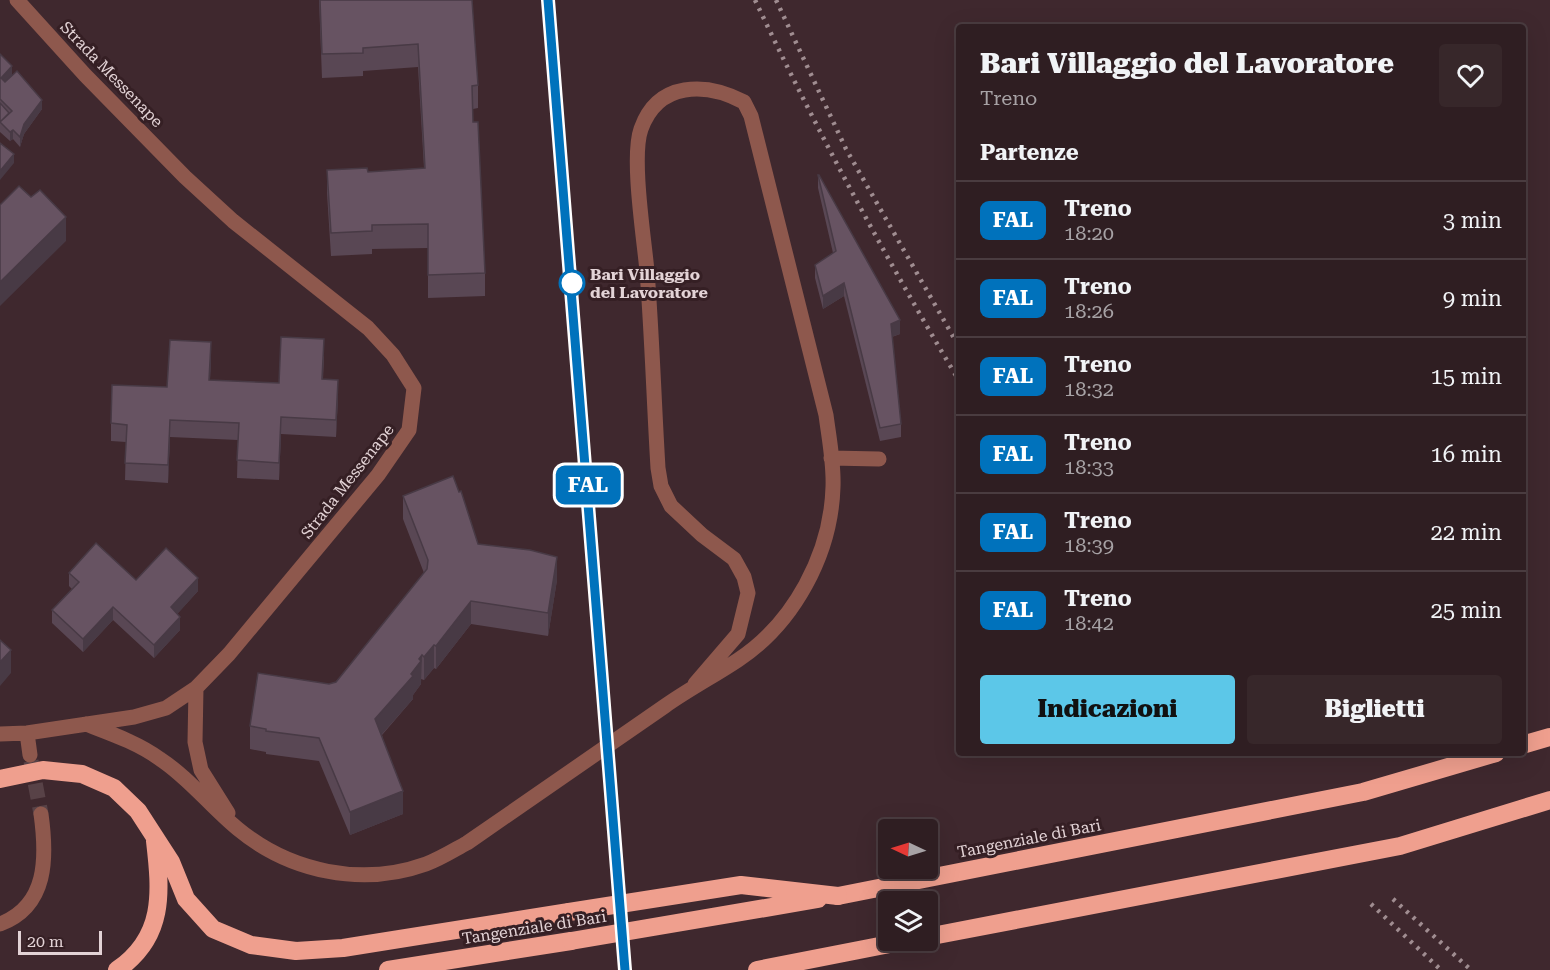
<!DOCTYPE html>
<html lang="it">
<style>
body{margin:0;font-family:"Roboto Serif",serif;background:#37272a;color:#f1f3f6;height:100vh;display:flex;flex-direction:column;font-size:22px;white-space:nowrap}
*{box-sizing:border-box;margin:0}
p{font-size:20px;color:#a7a2a5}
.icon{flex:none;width:33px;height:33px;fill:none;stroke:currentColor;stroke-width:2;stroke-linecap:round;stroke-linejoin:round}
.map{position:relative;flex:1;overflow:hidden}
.side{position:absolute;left:956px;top:24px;width:570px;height:732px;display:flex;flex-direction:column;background:#2f1e22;border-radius:6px;box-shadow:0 6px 24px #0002,0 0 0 2px #4a3c40}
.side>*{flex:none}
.badge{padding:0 12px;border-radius:9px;font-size:21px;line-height:39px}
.needle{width:39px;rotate:274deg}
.controls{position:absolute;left:878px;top:819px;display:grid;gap:12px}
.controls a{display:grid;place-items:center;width:60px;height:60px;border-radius:6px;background:#2f1e22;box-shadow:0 6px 24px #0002,0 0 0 2px #4a3c40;font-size:30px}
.scale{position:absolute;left:18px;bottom:15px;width:84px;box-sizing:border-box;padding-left:6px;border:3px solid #e3d3d6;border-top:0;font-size:16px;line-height:21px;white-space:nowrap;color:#e3d3d6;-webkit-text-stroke:4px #351f24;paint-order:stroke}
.map>.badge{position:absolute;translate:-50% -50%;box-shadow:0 0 0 3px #fff}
h2{padding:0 24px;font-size:22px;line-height:54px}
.round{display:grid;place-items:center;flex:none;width:63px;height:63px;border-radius:6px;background:#37272a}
.overview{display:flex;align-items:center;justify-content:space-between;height:102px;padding:0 24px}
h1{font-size:28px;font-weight:800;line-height:45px}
.button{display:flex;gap:12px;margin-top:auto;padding:12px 24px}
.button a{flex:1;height:69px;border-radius:6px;background:#5cc7e8;color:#111;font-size:24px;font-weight:800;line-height:69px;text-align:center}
.button a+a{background:#37272a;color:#f1f3f6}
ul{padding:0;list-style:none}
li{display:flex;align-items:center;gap:18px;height:78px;padding:0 24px;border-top:2px solid #4a3c40}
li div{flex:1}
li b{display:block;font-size:22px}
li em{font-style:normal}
li .badge{min-width:66px;font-weight:700;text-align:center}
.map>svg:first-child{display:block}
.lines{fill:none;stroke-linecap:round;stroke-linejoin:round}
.minor-tunnel{stroke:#584247;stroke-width:15;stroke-dasharray:15 8;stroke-linecap:butt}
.minor{stroke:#8e584d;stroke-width:15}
.highway{stroke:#ef9f8e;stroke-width:18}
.rail{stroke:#a08d91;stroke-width:4.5;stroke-dasharray:3 6;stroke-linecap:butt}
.highway-bridge{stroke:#ef9f8e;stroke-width:18}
.wall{fill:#594754}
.shaded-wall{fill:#483a45}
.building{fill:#675362;stroke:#483a45;stroke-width:1.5}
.line-casing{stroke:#fff;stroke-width:14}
.line{stroke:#0072bc;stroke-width:9}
.stop-dot{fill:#fff;stroke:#0072bc;stroke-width:3}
.labels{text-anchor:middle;stroke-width:6;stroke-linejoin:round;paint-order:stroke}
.street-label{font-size:16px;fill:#e3d3d6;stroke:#351f24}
.stop-label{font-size:16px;font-weight:bold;fill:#e3d3d6;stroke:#351f24;text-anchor:start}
</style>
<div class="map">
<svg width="1550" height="970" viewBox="0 0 1550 970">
<rect width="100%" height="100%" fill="#3f282e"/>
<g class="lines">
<path class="minor-tunnel" d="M31,761l10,53"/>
<path class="minor" d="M831,458l48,1
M196,688l-1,54 6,28 27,43
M86,724c26,10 52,19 74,35 29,19 51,48 78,70 52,43 124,58 188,35 14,-5 28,-14 41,-21 66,-45 132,-91 198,-137 24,-17 49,-30 73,-46 56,-37 93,-106 95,-173 1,-24 -4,-49 -7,-72l-75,-299 -7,-14c-38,-20 -86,-21 -103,27 -10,28 3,109 6,142 5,65 7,131 11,197l3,18 10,20 31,29 32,24 10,18 4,16 -10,41 -43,50
M27,733l3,22
M0,734l27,-1 107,-16 32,-9 30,-20 33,-34 149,-179 31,-45 5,-42 -21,-33 -25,-27 -135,-107 -48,-44 -100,-102 -68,-75
M0,924c48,-18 47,-67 41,-110"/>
<path class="highway" d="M1522,745l28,-8
M0,779l43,-9 39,4 32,14 24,23 33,51 15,37 27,30 38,16 45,6 47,-3 226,-36
M838,896l525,-104 133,-39
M927,937l473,-91 150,-46
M117,970c48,-33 44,-77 38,-129
M388,970l183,-29
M757,970l153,-30"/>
<path class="rail" d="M548,0l77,970
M755,0c62,131 129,255 203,379
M776,0l70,149 112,196
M1393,899l78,71
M1371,904l70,66"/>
<path class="highway-bridge" d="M569,912l172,-27 97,11
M571,941l247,-42"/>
</g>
<path class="wall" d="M319,0h153l6,85v23l-5,1v13l12,151v23l-57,2v-50l-56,1v5l-41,2 -4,-63v-23l41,2 56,-4 -6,-101 -55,4v5l-41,2z
M0,54l12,21 30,34 -18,25 -4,13 -7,-8 -3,2 -10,-9z
M818,175l82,159 -8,3 9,87v13l-21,4 -36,-145 -21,13 -8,-31v-13l18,-12 -15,-65z
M324,356l-1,23 15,18 -2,40 -55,-3 -2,46 -42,-2 1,-38 -68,-3 -2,46 -43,-3 1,-38 -15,-1v-18l100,-63 -1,20 69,3z
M403,496l75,48 79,36 -9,56 -77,-12 -35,45 -2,-1 -10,12 -3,-1v5l-8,11v4l-31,36 21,79 -53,21 -31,-74 -53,-7v-2l-16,-3v-23l79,-42 7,-2 88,-109 -21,-54z
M69,573l67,7 62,11 -21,23 3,16 -26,28 -41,-38 -30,32 -31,-29v-13l20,-21 -3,-3z"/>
<path class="shaded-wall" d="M12,66v10l-11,11v-9z
M42,100v9l-18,25 -4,13v-10l4,-13z
M13,130v9l-3,2v-9z
M14,154v9l-14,17v-9z
M66,217v24l-66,65v-24z
M844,283v13l-21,13v-13z
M900,320v14l-9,3v-13z
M211,342v18l-2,37v-17z
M338,380v17l-2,40v-17z
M281,417v17l-2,46v-17z
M170,420v17l-2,46v-18z
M557,557v23l-9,56v-23z
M198,578v13l-27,30v-14z
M471,601v23l-35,45v-23z
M113,607v13l-30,32v-13z
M180,617v13l-26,28v-13z
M434,645v23l-10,12v-23z
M11,650v23l-11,13v-24z
M422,655l-1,29 -8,11v4l-38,43v-23l36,-45 8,-15z
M403,791v23l-53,21v-23z"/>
<path class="building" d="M320,0h152l6,85 -6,1 1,36h5l7,151 -57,2v-51l-56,1v6l-41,2 -4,-63 40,-2 1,4 57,-4 -7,-124 -55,4v5l-41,1z
M0,54l12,12 -11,12 4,4 12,-11 25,29 -18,24 -4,13 -7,-7 -3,2 -10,-10 12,-11 -12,-12z
M0,103l9,10 -9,9z
M0,143l14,11 -14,17z
M818,175h1l81,145 -9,4 10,100 -21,4 -36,-145 -21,13 -8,-31 21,-14z
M19,186l12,11 9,-7 26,27 -66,65v-77z
M281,337l43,2 -2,40 16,1 -2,40 -55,-3 -2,46 -42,-3 2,-37 -69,-3 -2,45 -43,-2 2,-38 -16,-2 1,-38 55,2 3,-47 41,2 -2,38 70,3z
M453,476l6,16 2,-1 17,53 52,6 27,7 -9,56 -77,-12 -35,45 -2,-1 -10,12 -2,-2 -3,4 2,2 -10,13 2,2 -38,43 28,72 -53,21 -31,-74 -53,-7v-2l-16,-3 8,-53 71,11 7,-2 91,-113 1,-9 -25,-64z
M96,543l40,37 30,-32 32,30 -27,29 9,10 -26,28 -41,-38 -30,32 -31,-29 27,-28 -10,-9z
M0,640l11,10 -11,12z"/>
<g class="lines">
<g class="line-casing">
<path id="line" d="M548,0l77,970"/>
</g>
<use href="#line" class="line"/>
</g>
<circle class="stop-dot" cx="572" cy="283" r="12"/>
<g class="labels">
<g class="street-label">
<text transform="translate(112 74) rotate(46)" y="6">Strada Messenape</text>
<text transform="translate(347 481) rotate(-52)" y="6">Strada Messenape</text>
<text transform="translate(1029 838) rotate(-11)" y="6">Tangenziale di Bari</text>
<text transform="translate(534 927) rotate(-9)" y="6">Tangenziale di Bari</text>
</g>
<g class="stop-label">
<text x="590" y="280">Bari Villaggio<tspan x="590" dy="18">del Lavoratore</tspan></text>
</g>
</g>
</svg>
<div class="controls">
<a><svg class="needle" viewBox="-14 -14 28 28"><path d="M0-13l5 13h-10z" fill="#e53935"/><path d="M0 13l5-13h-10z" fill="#a7a2a5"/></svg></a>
<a><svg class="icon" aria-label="layers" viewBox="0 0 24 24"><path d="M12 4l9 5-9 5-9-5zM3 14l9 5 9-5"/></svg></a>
</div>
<div class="scale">20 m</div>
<b class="badge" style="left:588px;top:485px;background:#0072bc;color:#fff">FAL</b>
<section class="side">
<div class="overview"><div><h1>Bari Villaggio del Lavoratore</h1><p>Treno</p></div><a class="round"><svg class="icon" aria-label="heart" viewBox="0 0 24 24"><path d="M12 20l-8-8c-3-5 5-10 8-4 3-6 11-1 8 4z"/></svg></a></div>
<h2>Partenze</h2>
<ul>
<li><span class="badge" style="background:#0072bc;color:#fff">FAL</span><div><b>Treno</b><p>18:20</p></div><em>3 min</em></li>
<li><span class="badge" style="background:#0072bc;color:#fff">FAL</span><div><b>Treno</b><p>18:26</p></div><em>9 min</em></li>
<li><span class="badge" style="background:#0072bc;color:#fff">FAL</span><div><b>Treno</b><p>18:32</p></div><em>15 min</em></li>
<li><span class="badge" style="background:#0072bc;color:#fff">FAL</span><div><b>Treno</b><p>18:33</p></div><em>16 min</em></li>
<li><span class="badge" style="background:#0072bc;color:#fff">FAL</span><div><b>Treno</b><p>18:39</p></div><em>22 min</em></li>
<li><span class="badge" style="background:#0072bc;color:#fff">FAL</span><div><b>Treno</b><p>18:42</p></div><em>25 min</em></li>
</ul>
<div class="button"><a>Indicazioni</a><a>Biglietti</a></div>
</section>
</div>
